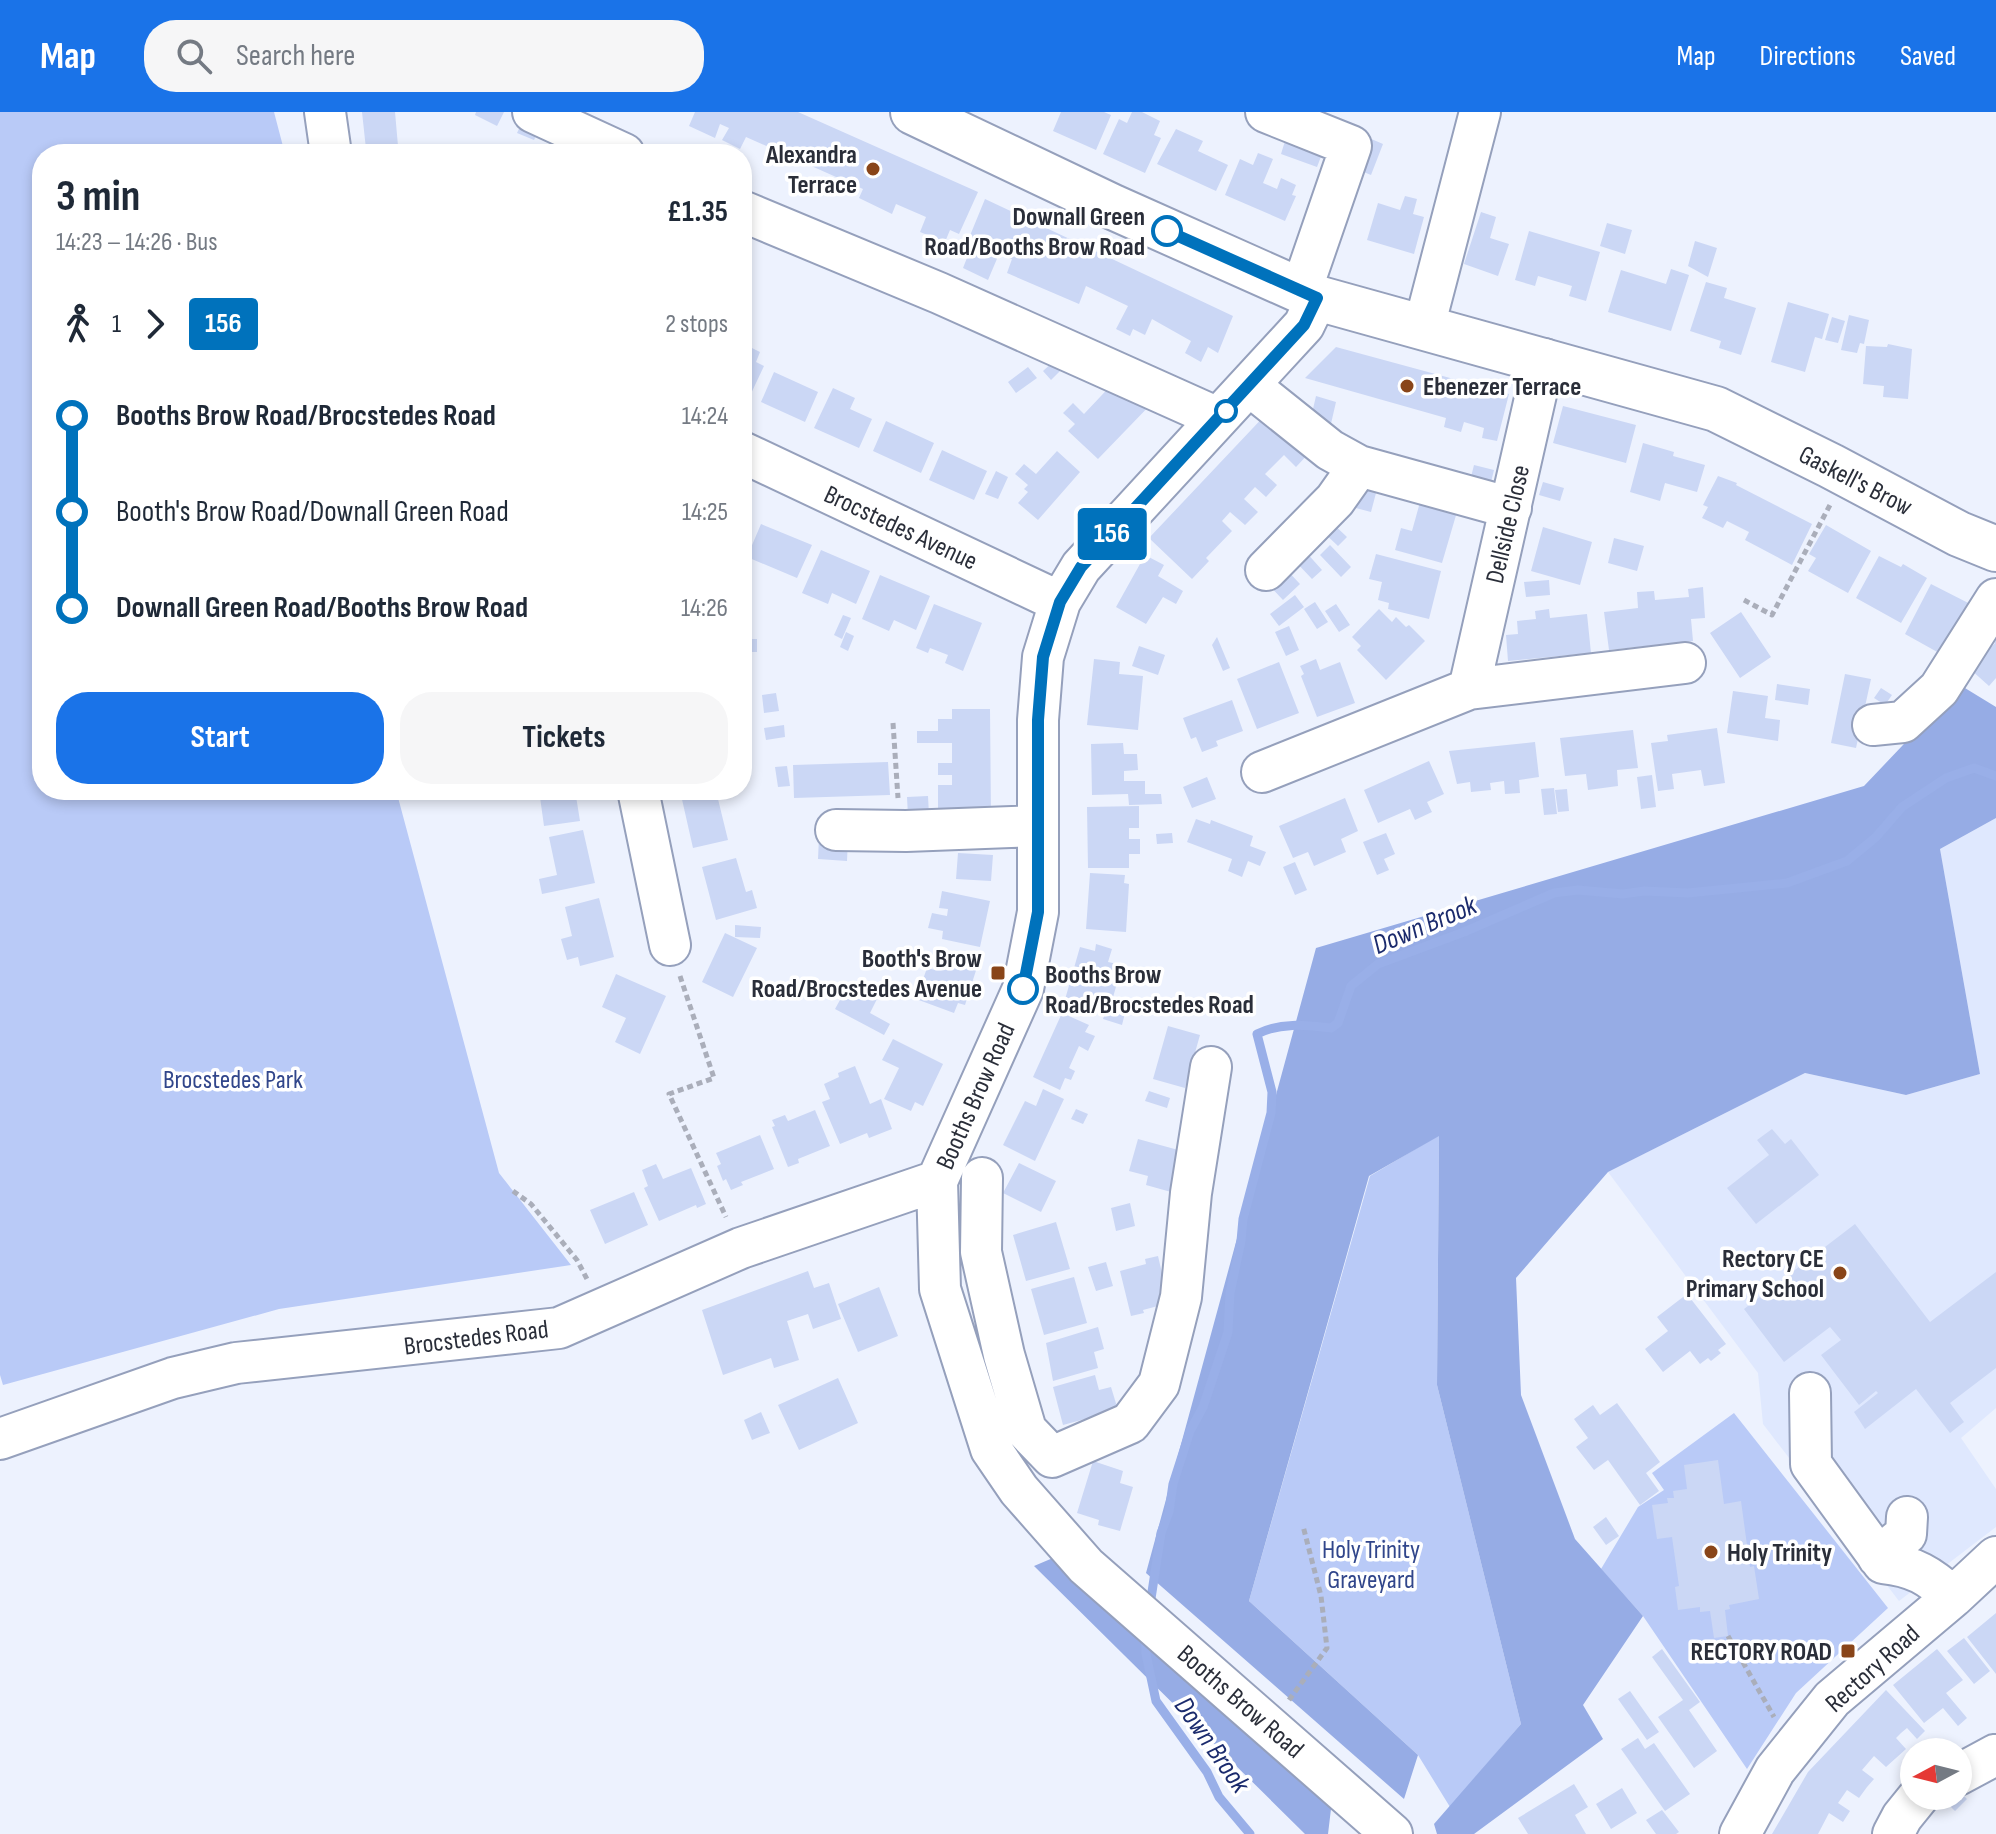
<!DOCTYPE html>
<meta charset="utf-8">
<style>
body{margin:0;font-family:"Sofia Sans Condensed",sans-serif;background:#f6f6f7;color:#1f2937;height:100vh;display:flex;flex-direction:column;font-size:30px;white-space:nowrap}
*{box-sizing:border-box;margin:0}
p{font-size:26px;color:#747a83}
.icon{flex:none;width:44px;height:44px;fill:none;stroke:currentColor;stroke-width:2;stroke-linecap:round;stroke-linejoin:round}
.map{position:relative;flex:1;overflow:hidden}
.drawer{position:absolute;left:32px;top:32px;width:720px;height:656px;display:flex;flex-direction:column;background:#fff;border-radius:32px;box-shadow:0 4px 12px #0003}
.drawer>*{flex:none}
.badge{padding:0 16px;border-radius:6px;font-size:28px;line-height:52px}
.needle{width:52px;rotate:263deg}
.fabs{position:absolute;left:1900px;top:1626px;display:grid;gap:16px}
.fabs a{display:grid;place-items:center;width:72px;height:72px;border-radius:50%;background:#fff;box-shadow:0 4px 12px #0003;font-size:40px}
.map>.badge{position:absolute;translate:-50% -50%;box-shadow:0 0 0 4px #fff}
.legs{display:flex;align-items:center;gap:12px;height:88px;padding:0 24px;font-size:26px}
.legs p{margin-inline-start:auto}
.overview{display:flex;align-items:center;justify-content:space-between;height:136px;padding:0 24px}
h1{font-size:44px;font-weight:700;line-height:60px}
.primary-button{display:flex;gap:16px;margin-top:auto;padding:16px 24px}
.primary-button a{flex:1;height:92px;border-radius:32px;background:#1a73e8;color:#fff;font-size:32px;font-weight:700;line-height:92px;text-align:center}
.primary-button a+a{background:#f6f6f7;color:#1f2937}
ul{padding:0 24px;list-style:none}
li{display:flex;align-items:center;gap:28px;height:96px;font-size:30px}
li i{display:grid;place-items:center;width:12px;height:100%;margin:0 10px;background:currentColor}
li i::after{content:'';width:20px;height:20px;margin:-10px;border:6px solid;border-radius:50%;background:#fff}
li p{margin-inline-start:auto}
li:first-child i{background:linear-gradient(#0000 50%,currentColor 0)}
li:last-child i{background:linear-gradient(currentColor 50%,#0000 0)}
header{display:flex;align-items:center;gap:48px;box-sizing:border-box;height:112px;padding:0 40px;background:#1a73e8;color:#fff}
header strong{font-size:38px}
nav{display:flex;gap:44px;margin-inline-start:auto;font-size:28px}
.search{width:560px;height:72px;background:#f6f6f7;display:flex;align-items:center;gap:20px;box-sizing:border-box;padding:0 28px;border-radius:32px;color:#747a83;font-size:30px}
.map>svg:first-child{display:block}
.built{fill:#dfe8fe}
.green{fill:#b9caf7}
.forest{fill:#96ace5}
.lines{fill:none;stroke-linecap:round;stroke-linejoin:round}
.stream{stroke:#99afe8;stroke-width:9}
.building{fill:#cbd7f5}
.minor-casing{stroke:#95a0bc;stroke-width:44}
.major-casing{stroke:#95a0bc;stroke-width:48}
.path{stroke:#aaaeba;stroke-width:5;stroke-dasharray:6 4;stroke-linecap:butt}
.minor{stroke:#fff;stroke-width:40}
.major{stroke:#fff;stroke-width:44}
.line-1-casing{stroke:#fff;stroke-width:18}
.line-1{stroke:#0072bc;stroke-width:12}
.poi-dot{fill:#894519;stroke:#fff;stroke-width:3}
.stop-1-dot{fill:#fff;stroke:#0072bc;stroke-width:4}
.labels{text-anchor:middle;stroke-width:7;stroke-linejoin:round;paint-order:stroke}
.poi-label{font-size:26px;font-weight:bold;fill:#2a2e39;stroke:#fff;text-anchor:end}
.stop-label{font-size:26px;font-weight:bold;fill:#2a2e39;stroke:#fff;text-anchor:end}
.street-label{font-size:26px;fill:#2a2e39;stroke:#fff}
.park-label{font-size:26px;fill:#31468b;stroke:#fff}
.water-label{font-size:28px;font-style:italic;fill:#1b2b6d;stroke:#fff}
</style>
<header>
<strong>Map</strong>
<div class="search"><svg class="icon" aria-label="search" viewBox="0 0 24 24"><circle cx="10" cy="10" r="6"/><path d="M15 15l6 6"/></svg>Search here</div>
<nav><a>Map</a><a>Directions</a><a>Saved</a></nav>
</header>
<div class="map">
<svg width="1996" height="1722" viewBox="0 0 1996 1722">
<rect width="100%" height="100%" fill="#edf2fe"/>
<path class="built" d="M1996,706v590l-35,30 35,51v38l-97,74 -136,-177 -5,-51 -150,-201 197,-99 101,22 74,-21 -40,-225z"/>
<path class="green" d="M0,0h274l11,42h-243v636h354l103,383 72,92 -292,44 -276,76 -3,-10z
M1439,1023l-2,250 84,339 -71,83 -32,-52 -169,-154 121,-425z
M1734,1301l154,195 -92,85 -49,76 -104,-153 -42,-47 37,-62 26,-17 -12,-17z"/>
<path class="forest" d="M1960,573l36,22v111l-56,31 40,225 -74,21 -101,-22 -197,99 -92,106 5,117 54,144 68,77 -60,89 20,34 -129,95h-37l-3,-10 87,-100 -84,-339 2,-249 -70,40 -120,425 169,154 -14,44 -258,-226 170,-625 548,-162z
M1060,1443l271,254 -3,25h-23l-271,-268z"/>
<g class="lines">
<path class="stream" d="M1150,1493l11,-72 8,-21 4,-28 17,-53 13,-24 25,-75 2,-39 11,-52 2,-22 28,-106 1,-21 -15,-58c24,-12 48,-9 74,-6l7,-5 13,-37 27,-22 86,-32 90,-39 24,-3 45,4 21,-3 44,2 99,-10 60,-22 29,-24 26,-30 44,-29 28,-10 22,8
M1146,1521v21l10,47 51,71 12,25 31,37"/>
</g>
<path class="building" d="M362,0h33l3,34 -32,3z
M476,0h28l-7,14 -22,-11z
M695,0h103l180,80 -19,42 -9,-4 -5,12 -25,-10 6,-15 -30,-13 -4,10 -33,-16 4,-9 -117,-52 -6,12 -18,-9 7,-12 -9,-4 -5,14 -26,-12z
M1061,0h43l7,3 -15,35 -43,-19z
M1132,0h10l18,9 -6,14 7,3 -16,35 -42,-19 16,-35 8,4z
M526,2l17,8 -9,18 -17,-7z
M1176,17l27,12 -5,10 30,14 -12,26 -59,-27z
M1362,23l21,9 -12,31 -22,-9z
M1285,29l37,13 -5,13 -36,-13z
M1258,41l15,6 -10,24 14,6 4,-11 15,7 -4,10 4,1 -11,25 -60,-26 15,-36 13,6z
M1405,84l12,3 -4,15 11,3 -10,37 -47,-14 11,-37 22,7z
M985,87l248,117 -15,37 -10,-6 -7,15 -16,-9 6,-12 -39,-22 -7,16 -12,-6 -3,7 -14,-7 12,-23 -42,-20 -7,18 -72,-31 5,-14 -13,-5 -11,26 -25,-12 11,-28 -5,-2z
M1481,100l15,5 -6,21 19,6 -11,32 -34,-12z
M1607,111l25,7 -7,24 -25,-8z
M1529,119l71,21 -14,49 -17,-5 3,-10 -34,-10 -3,10 -20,-6z
M742,120l10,4 -4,11 -6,-2z
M1695,129l22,7 -9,29 -20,-11z
M1671,157l18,6 -18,56 -63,-19 13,-42 45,14z
M1706,170l21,6 -3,10 32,10 -15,47 -22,-7 2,-7 -31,-10z
M1788,190l41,12 -7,25 -7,-2 -10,35 -34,-10z
M1849,203l20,5 -5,24 -4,-1 -3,10 -16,-3z
M1832,205l13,4 -7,22 -13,-3z
M1888,232l24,5 -4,50 -25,-2 1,-11 -21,-2 3,-38 21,1z
M748,234l12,6 -4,10 8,4 -16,34 -6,-3v-41z
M1336,235l173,47 -12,47 -15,-3 2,-10 -20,-6 -3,10 -17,-5 2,-9 -141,-40z
M1054,249l8,8 -11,11 -8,-9z
M1028,255l9,11 -21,15 -8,-11z
M774,260l44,20 -13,30 -44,-20z
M1117,267l38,21 -57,59 -30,-28 7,-7 -12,-11 10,-10 11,11z
M833,276l22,10 -5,11 22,10 -13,29 -45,-20z
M1316,284l20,6 -6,26 -20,-6z
M1563,294l73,19 -10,38 -73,-20z
M1269,299l42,40 -15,16 -12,-12 -19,19 12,11 -11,12 -11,-10 -11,12 14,13 -13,13 -15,-13 -8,9 10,10 -26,27 3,3 -17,18 -43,-41z
M886,309l48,22 -13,30 -48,-22z
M1643,331l31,9 -1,4 32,9 -8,27 -32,-9 -5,18 -30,-9z
M942,338l45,21 -13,29 -45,-20z
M1057,339l23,21 -42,48 -20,-17 10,-11 -4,-3 4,-4 -13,-11 9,-10 12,10z
M1474,353l20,5 -4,16 -20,-5z
M996,359l12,6 -10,22 -13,-5z
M1718,364l19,7 -1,2 76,39 -20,41 -47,-25 4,-8 -22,-11 -4,7 -21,-10 6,-11 -5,-2z
M1543,370l21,6 -4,13 -21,-6z
M1357,376l19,5 -5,19 -19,-5z
M1422,383l37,10 -17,58 -47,-13 6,-22 11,3z
M1329,408l18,17 -9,9 -18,-17z
M761,412l51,21 -15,33 -50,-21z
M1826,413l45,26 -23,42 -40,-22 8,-13 -7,-4z
M1543,415l49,15 -12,43 -49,-14z
M1614,426l30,8 -7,25 -29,-8z
M1330,433l21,22 -10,10 -21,-22z
M821,438l49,21 -14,33 -24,-11 -4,11 -26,-11z
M1305,439l17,19 -10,9 -17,-18z
M1376,442l65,17 -12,48 -41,-10 1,-6 -11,-3 4,-18 -13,-3z
M1145,443l19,10 -6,11 25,15 -7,13 -13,-7 -17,27 -30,-17z
M1879,444l22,11 2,-3 24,14 -26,45 -45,-25z
M1284,455l16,17 -17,16 -16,-17z
M880,463l50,21 -14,34 -22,-10 -5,11 -27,-12z
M1549,468l1,15 -24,2 -2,-15z
M1931,472l51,26 -34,48 -43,-24z
M1703,475l2,31 -14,1 2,22 -84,9 -5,-38 34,-4 -1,-16 17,-1 1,9 34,-3 -1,-8z
M1295,483l9,12 -25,19 -9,-12z
M1315,490l13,20 -11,7 -13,-20z
M934,492l48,19 -19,48 -18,-8 3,-8 -18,-7 -2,5 -12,-5z
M1336,492l14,21 -11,7 -14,-21z
M1379,497l13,13 4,-5 10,10 3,-2 16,16 -39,39 -29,-30 4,-4 -9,-9z
M1549,497l1,9 37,-4 4,39 -83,8 -2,-26 12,-1 -1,-13 19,-2 -1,-8z
M1741,500l30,45 -31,21 -30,-45z
M843,503l8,3 -9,21 -8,-4z
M1289,514l10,24 -13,6 -11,-24z
M846,520l8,4 -6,15 -8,-4z
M1996,521v45l-7,8 -19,-17 25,-26 -5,-4z
M1217,525l13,31 -7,3 -11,-26z
M742,527h15v13h-15z
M1139,534l26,9 -7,20 -26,-9z
M1094,547l26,3 -1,12 24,2 -5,54 -51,-5z
M1316,547l4,11 20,-8 15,41 -38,14 -16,-41 3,-2 -4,-8z
M1279,550l20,51 -42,16 -20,-50z
M1845,562l26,5 -15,69 -25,-5z
M1777,572l33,5 -2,16 -33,-5z
M1881,576l11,7 -7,10 -11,-7z
M1733,579l35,5 -3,22 15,2 -2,21 -51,-8z
M776,581l3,18 -15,2 -2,-18z
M1232,588l11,31 -27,10 2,5 -16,6 -6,-15 -5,2 -8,-21z
M952,597h38l1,110h-39v-10h-14v-24h14v-10h-14v-12h14v-20h-35v-12h21v-12h14z
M784,613l1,12 -19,3 -2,-12z
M1717,616l8,55 -21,3 -3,-16 -29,4 2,15 -16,2 -7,-48 17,-2 -1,-6z
M1633,618l5,38 -21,2 1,16 -30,4 -2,-16 -21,2 -5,-38z
M1535,630l4,35 -20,3 1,13 -15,1 -1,-13 -14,2 1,7 -20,2 -1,-10 -13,2 -8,-33z
M1123,631l1,11h13l1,16 -14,1v10h21v13h16l1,10 -33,1 -1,-11 -36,1 -1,-51z
M1429,649l15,33 -17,8 5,10 -17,8 -5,-11 -32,14 -14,-33z
M888,650l2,33 -96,3 -1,-33z
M787,654l3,20 -12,1 -3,-20z
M1652,663l4,32 -15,2 -4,-32z
M1207,665l9,22 -24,9 -9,-21z
M1554,676l3,26 -13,1 -3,-26z
M1567,677l2,22 -11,1 -3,-22z
M539,678h36l5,31 -36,5z
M703,678h22l1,3 -9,2 11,45 -35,8 -12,-53z
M928,684l1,19 -21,1 -1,-19z
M1345,686l13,33 -17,8 5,13 -32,14 -6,-14 -15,6 -14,-32z
M1139,694v22h-10v11h11v15h-11v14h-41l-1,-61z
M1196,707l14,5 1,-4 42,16 -3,10 16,6 -6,14 -12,-5 -6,16 -14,-6 4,-12 -45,-17z
M583,718l12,53 -53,11 -3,-15 18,-4 -8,-38z
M1172,721l1,10 -16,1 -1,-10z
M1386,721l9,21 -11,5 5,11 -12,5 -14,-33z
M819,725l29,1 -1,23 -29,-2z
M958,741l35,2 -2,26 -35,-2z
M736,746l10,34 6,-2 5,18 -41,12 -14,-53z
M1295,750l12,28 -12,5 -12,-28z
M1090,761l35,2 -1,8 5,1 -3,48 -40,-3z
M942,779l48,10 -10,46 -38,-8 1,-8 -15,-3 4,-15 15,3 1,-7 -9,-1z
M599,786l15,59 -34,9 -2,-9 -11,3 -6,-21 11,-3 -7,-29z
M735,813l26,2 -1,11 -25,-1z
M725,821l32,15 -24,49 -31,-15z
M1096,832l16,5 -4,13 14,3 -10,36 -14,-4 -4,15 -30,-9 16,-56 15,4z
M942,837l37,12 -14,44 -7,-2 -4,10 -38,-14 11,-31 8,2z
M616,862l50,22 -26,58 -25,-12 11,-24 -24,-11z
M850,870l28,15 -8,16 20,11 -6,11 -49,-26z
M1107,896l18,5 -3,12 -19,-6z
M1062,901l27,12 -4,7 10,4 -7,15 -9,-5 -10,22 6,3 -4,9 -6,-2 -5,12 -27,-13z
M1168,914l32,9 -15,53 -32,-9z
M893,927l50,25 -20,42 -8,-4 -4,9 -27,-12 15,-31 -17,-8z
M855,954l15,38 11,-5 11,30 -23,9 -2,-5 -27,11 -18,-42 8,-3 -6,-15 15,-7 -1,-4z
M1043,977l21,10 -29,62 -32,-16 22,-44 11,5z
M1149,979l21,7 -3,10 -22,-7z
M1076,997l12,5 -5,10 -12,-5z
M815,998l15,36 -32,13 1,4 -11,4 -16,-40 3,-1 -3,-6 13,-5 3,6z
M1772,1017l13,15 6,-5 28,36 -63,49 -29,-36 42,-33 -12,-15z
M760,1023l14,34 -33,13 2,3 -12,5 -5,-11 -3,2 -6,-15 4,-2 -5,-11z
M1138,1027l44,12 -11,41 -25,-7 2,-9 -19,-5z
M1019,1051l37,18 -15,31 -38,-19z
M656,1052l7,15 28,-11 15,36 -9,4 -1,-3 -37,16 -15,-33 4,-2 -6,-16z
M634,1080l14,33 -43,19 -15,-34z
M1130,1091l5,23 -19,5 -5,-23z
M1056,1110l14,47 -44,12 -13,-46z
M1855,1112l75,98 66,-50v96l-46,35 14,19 -14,11 -34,-44 -51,40 -11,-17 24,-19 -2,-2 -17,14 -38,-50 20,-15 -11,-13 -46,35 -40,-53z
M1158,1144l11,47 -26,7 1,3 -13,3 -11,-45 26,-7 -1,-5z
M1106,1150l7,24 -17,5 -8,-24z
M808,1159l6,17 15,-5 12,36 -28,10 -5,-15 -21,7 12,39 -25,8 -3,-10 -48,17 -21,-65z
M1074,1165l13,46 -43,12 -13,-46z
M879,1175l19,49 -40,16 -20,-48z
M1687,1182l39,50 -8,6 3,3 -10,8 -3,-3 -8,6 -10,-13 -27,21 -18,-23 23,-18 -11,-14z
M1098,1215l6,22 -10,3 4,16 -45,13 -7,-38z
M1095,1263l4,15 12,-3 7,23 -55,15 -10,-38z
M838,1266l20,45 -59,27 -21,-45z
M1617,1291l43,59 -14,11 13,18 -19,14 -32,-45 -14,10 -18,-23 12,-9 -14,-19 19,-14 7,10z
M761,1300l9,21 -18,7 -8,-20z
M1718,1348l6,44 17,-3 9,66 4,-1 5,33 -30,6 1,4 -5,1 3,26 -14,2 -4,-27 -10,1v-5l-22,3 -3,-23 4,-1 -7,-49 -15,2 -5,-34 16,-2 -1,-5h7l-1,-7 14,-2 -3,-24z
M1093,1349l30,10 -3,12 13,4 -13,44 -22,-6 1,-5 -22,-7z
M1606,1405l13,19 -13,9 -13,-18z
M1996,1501v61l-29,-37z
M1964,1526l26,33 -16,13 -27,-33z
M1662,1537l38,53 -11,8 28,41 -23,17 -36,-51 25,-17 -31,-43z
M1937,1537l26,31 -17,13 21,25 -9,8 -15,-18 -19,15 -31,-38z
M1886,1578l39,41 -8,8 -10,-11 -6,5 -5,5 10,11 -20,18 -12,-11 -12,14 12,9 -7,8 -8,11 -12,-8 -9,13 12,8 -7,11 -14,-9 -11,21h-46l36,-62z
M1630,1579l29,41 -12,8 -29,-41z
M1638,1626l7,11 9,-6 36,51 -25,17 -44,-62z
M1574,1672l14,23 -13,8 11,19h-58l-10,-16z
M1622,1676l15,25 -26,16 -15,-25z
M1958,1678l9,9 -12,12 -10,-10 6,-5h7z
M1662,1698l17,22 -3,2h-20l-10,-14z"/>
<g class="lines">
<g class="minor-casing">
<path id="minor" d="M325,0l6,42
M533,0l91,42
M1266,0l85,34 -50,145
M742,99l197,82 279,125
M1317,186l-13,27 -223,242 -21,35 -17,55 -5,63v192l-15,77 -86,192 3,108 51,160 28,41 67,76 306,268
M1424,215l56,-215
M1250,274l80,64 29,16 152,42
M742,340l318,150
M1266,458l69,-70 24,-34
M1469,577l75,-330
M1873,613l30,-3 36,-33 57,-90
M1262,660l207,-83 216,-26
M638,678l32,155
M836,718l70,1 132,-5
M982,1066l-1,74 23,103 22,75 26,27 78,-34 29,-39 22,-87 10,-104 20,-126
M1810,1281l1,71 72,99c31,3 47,13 70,34
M0,1327l173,-61 63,-15 323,-35 182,-80 196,-67
M1878,1445l28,-23 1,-17
M1958,1663l37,-20
M1740,1722l35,-64 57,-71 121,-102 43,-40
M1893,1722l9,-17 17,-21"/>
</g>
<g class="major-casing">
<path id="major" d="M913,0l200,95 204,91 399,111 115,57 128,68 37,15"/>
</g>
<path class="path" d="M1744,488l28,15 59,-112
M893,611l5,75
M680,864l34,102 -45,16 57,123
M513,1079l18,13 46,56 11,21
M1728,1524l46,81
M1289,1588l38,-52 -6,-52 -18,-70"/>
<use href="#minor" class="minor"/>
<use href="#major" class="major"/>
</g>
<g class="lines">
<g class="line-1-casing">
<path id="line-1" d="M1023,877l15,-77v-192l5,-63 17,-55 21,-35 223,-242 13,-27 -150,-67"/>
</g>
<use href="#line-1" class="line-1"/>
</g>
<g class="poi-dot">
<circle cx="873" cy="57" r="8"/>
<circle cx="1407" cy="274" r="8"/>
<rect x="990" y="853" width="16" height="16" rx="4"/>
<circle cx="1840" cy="1161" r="8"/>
<circle cx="1711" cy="1440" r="8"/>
<rect x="1840" y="1531" width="16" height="16" rx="4"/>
</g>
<g class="stop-1-dot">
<circle cx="1167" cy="119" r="14"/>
<circle cx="1226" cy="299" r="10"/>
<circle cx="1023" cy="877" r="14"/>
</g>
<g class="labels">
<g class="poi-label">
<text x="857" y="51">Alexandra<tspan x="857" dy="30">Terrace</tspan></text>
<text x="1423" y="283" text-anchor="start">Ebenezer Terrace</text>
<text x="982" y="855">Booth's Brow<tspan x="982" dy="30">Road/Brocstedes Avenue</tspan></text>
<text x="1824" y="1155">Rectory CE<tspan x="1824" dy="30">Primary School</tspan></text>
<text x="1727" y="1449" text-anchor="start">Holy Trinity</text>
<text x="1832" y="1548">RECTORY ROAD</text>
</g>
<g class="stop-label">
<text x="1145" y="113">Downall Green<tspan x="1145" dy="30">Road/Booths Brow Road</tspan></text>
<text x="1045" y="871" text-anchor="start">Booths Brow<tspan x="1045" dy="30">Road/Brocstedes Road</tspan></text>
</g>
<g class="street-label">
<text transform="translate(1856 368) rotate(27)" y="9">Gaskell's Brow</text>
<text transform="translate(1507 412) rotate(-77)" y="9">Dellside Close</text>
<text transform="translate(901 415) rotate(25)" y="9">Brocstedes Avenue</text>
<text transform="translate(975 984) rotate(-66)" y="9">Booths Brow Road</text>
<text transform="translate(476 1225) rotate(-7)" y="9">Brocstedes Road</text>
<text transform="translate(1872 1556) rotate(-42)" y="9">Rectory Road</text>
<text transform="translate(1241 1589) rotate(41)" y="9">Booths Brow Road</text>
</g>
<g class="park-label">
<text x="233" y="976">Brocstedes Park</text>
<text x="1371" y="1446">Holy Trinity<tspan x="1371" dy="30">Graveyard</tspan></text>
</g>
<g class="water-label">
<text transform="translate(1424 812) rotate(-23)" y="10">Down Brook</text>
<text transform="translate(1213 1632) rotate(55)" y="10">Down Brook</text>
</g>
</g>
</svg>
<div class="fabs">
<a><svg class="needle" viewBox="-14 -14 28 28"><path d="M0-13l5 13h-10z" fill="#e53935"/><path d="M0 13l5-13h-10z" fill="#747a83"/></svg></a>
</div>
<b class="badge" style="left:1112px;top:422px;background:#0072bc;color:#fff">156</b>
<section class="drawer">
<div class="overview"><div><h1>3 min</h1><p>14:23 – 14:26 · Bus</p></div><b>£1.35</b></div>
<div class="legs"><svg class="icon" aria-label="walk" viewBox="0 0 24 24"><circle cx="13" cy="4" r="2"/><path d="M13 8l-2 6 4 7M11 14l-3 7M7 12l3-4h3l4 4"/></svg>1<svg class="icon" aria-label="forward" viewBox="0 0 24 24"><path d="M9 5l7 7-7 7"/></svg><b class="badge" style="background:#0072bc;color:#fff">156</b><p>2 stops</p></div>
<ul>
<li><i style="color:#0072bc"></i><b>Booths Brow Road/Brocstedes Road</b><p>14:24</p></li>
<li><i style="color:#0072bc"></i><span>Booth's Brow Road/Downall Green Road</span><p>14:25</p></li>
<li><i style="color:#0072bc"></i><b>Downall Green Road/Booths Brow Road</b><p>14:26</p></li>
</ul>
<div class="primary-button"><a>Start</a><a>Tickets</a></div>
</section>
</div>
